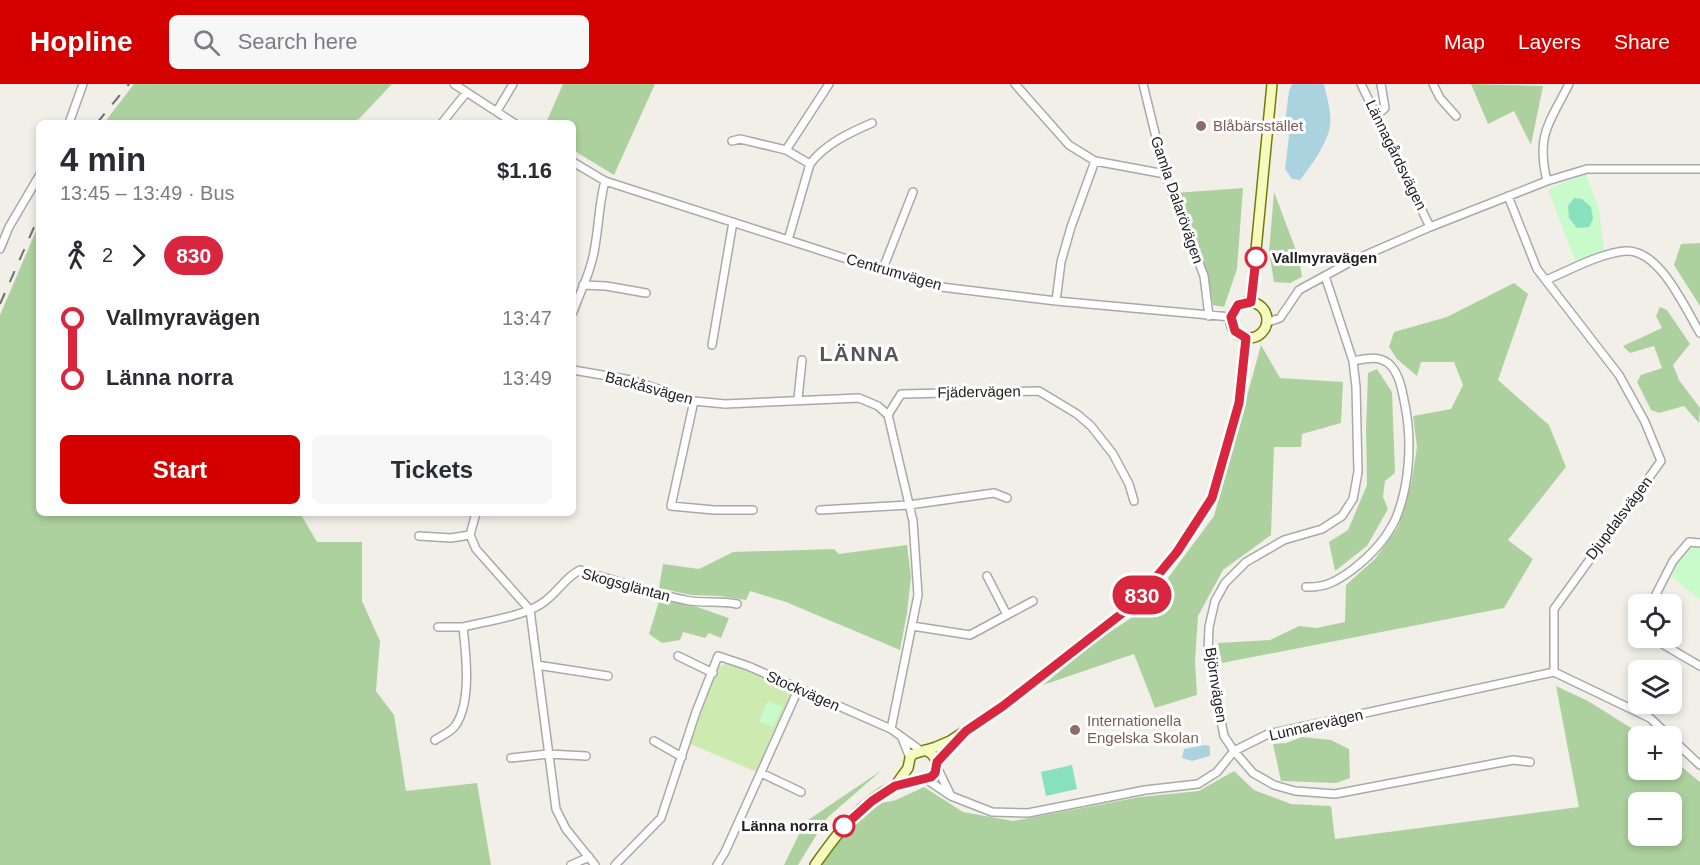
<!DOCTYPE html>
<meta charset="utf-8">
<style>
body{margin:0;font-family:Helvetica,sans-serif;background:#f7f7f7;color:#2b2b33;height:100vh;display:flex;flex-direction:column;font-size:22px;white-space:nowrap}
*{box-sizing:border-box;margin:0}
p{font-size:20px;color:#7c7c81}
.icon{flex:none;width:33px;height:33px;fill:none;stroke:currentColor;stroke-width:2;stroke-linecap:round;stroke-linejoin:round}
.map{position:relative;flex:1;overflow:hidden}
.sheet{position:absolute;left:36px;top:36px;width:540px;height:396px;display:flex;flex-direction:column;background:#fff;border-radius:9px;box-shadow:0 3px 9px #0003}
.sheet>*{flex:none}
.badge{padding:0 12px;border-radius:20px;font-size:21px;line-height:39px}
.buttons{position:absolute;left:1628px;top:510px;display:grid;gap:12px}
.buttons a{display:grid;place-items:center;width:54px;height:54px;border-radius:9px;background:#fff;box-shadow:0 3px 9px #0003;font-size:30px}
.map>.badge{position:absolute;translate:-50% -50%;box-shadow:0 0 0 3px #fff}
.legs{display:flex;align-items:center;gap:9px;height:66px;padding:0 24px;font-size:20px}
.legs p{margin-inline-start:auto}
.summary{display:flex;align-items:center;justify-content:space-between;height:102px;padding:0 24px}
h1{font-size:33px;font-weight:600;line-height:45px}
.action{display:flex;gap:12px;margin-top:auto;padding:12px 24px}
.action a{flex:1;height:69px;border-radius:9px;background:#d40000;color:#fff;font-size:24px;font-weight:600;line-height:69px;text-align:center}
.action a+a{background:#f7f7f7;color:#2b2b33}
ul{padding:0 24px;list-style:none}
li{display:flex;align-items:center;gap:21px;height:60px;font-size:22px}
li i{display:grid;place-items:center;width:9px;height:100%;margin:0 8px;background:currentColor}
li i::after{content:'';width:15px;height:15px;margin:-8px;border:4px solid;border-radius:50%;background:#fff}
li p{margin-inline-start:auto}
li:first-child i{background:linear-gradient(#0000 50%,currentColor 0)}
li:last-child i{background:linear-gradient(currentColor 50%,#0000 0)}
header{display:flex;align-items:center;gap:36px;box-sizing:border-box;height:84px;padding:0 30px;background:#d40000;color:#fff}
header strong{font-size:28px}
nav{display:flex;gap:33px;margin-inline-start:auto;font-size:21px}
.search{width:420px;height:54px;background:#f7f7f7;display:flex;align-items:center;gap:15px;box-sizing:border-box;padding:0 21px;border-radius:9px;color:#7c7c81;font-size:22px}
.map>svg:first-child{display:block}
.grass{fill:#cdebb0}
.forest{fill:#add19e;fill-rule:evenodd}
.park{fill:#c8facc}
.pitch{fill:#88e0be}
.water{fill:#aad3df}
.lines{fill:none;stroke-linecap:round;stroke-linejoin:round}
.street-casing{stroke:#a9a9a9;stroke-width:10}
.secondary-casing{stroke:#707d05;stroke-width:12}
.street{stroke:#fff;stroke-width:7}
.secondary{stroke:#f7fabf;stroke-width:9}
.rail{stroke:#707070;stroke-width:2;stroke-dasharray:12 12;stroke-linecap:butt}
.line-1-casing{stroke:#fff;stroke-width:14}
.line-1{stroke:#d7263d;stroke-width:9}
.education-dot{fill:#8d6e63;stroke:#fff;stroke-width:2}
.stop-1-dot{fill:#fff;stroke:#d7263d;stroke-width:3}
.labels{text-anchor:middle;stroke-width:6;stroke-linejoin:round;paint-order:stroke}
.education-label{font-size:15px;fill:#785e54;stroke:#fff;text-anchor:start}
.street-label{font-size:15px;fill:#222;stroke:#fff}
.stop-label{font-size:15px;font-weight:bold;fill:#222;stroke:#fff;text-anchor:start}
.district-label{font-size:21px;font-weight:bold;letter-spacing:1.5px;fill:#555;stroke:#fff}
</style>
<header>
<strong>Hopline</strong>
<div class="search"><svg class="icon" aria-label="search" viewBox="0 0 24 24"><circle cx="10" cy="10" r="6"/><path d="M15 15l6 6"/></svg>Search here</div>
<nav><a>Map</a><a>Layers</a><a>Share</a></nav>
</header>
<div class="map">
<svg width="1700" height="781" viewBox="0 0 1700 781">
<rect width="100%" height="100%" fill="#f2efe9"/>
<path class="grass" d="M734,578l61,29 -38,81 -67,-28 28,-78z"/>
<path class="forest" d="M134,0h258l-33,35 -11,4h-244z
M563,0h92l-41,91 -41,-25v-27h-27z
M1471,0l72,2 -12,59 -17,-34 -26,13z
M1243,104l-6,81 -13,38 -11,-2 -5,-29 -33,-83z
M1274,108l25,66 3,19 -12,6 -16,-1 -5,-30z
M39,140v289h261l17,29h45v59l18,40 -4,50 18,24 12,76 71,-8 14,82h-491v-550z
M1700,159v63l-26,-41 7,-21z
M1514,199l14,11 -30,86 51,45 17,42 -58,73 25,19 -29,49 -282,55 -4,-20 52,-3 29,-14 17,2 29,-6 1,-37 29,-26 23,-32 13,-43 6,-37 -4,-31 38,-7 12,-24 -9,-23h-33l-4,14 -20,-17 -8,-12 5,-15 53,-15z
M1660,223l7,3 23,34 -17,21 6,15 21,28 -1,15 -15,-17 -25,7 -8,-3 -14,-28 4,-7 21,-7 -8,-22 -24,7 -7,-7 39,-18 -6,-12z
M1261,261l19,33 63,4 -2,41 -39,11 -1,13h-27l-3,88 -48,35 -25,46 -3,45 2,34 -42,13 -21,-54 -91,31 53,-44 49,-32 69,-93z
M1377,285l15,23 3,81 -10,8 -2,16 5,12 -21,37 -32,25 -6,-29 19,-12 19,-45 -1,-55 2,-57z
M907,461l4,32 -4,36 -7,37 -114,-48 -36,-11 -4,9 -26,-4 -29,-1 -32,-7 4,-24 36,5 34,-17 101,-3 5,5z
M660,514l37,9 32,11 -8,20 -12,-5 -4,5 -22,-6 -3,8 -18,3 -13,-9z
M1556,602l32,15 56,35h-6v34h33v-12l29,24v83h-878l20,-27 21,-22 19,-13 14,-3 28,-13 39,25 50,9 127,-24 59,-6 35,-20 20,19 37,14 40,2 4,33 244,-32zM1638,718h33v34h-33z
M1302,653l29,3 18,9 1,29 -14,5 -55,-2 -8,-37 13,-1z
M882,686l-55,48 -29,47h-14l21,-43z"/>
<path class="park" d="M1586,90l13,36 5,41 -28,12 -28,-74z
M1691,463h9v53l-28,-23 5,-14z
M768,617l14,6 -9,20 -14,-6z"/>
<path class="pitch" d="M1574,114l8,1 9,8 2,12 -4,8 -12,1 -8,-10 -1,-12z
M1072,681l5,24 -31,7 -5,-24z"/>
<path class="water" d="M1292,0h32c3,14 9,32 5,47 -5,17 -18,35 -29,49l-8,-1 -7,-10 4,-33 -4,-14 4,-31z
M1205,661l5,1v10l-18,5 -10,-3 2,-9z"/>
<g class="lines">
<g class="street-casing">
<path id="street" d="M454,0l60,39
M1015,0l54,61 26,16 70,13
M1143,0l22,90 39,102 5,40
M1361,0l69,143
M1433,0l7,14 16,18
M497,27l16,-27
M1377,31l8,-7 -4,-24
M69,39l14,-39
M442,39l24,-30
M732,57l8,-2 46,11 43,-66
M786,66l24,14c15,-20 39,-31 62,-41
M573,78l32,19 304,98 32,8 115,14 175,16
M1547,97c-11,-47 2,-57 22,-97
M1508,112l29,73 82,106 26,47 16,39 -107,148v63
M788,156l22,-76
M0,165l9,-22 30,-51
M882,187l31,-79
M1325,192l28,85 3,26 2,85 -5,27 -11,17 -20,13 -38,11 -38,22 -21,21 -10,18 -6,26 -1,25 16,84 10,15 19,22 21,12 21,6 40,3 178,-34 17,2
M1546,196c24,-10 52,-26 79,-29 34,-3 60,57 75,82
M583,201l23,1 40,7
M1056,217l5,-39 10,-35 24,-66
M573,228c8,-22 19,-43 22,-66 4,-22 4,-43 10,-65
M1268,238l12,-4 19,-28 53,-29 78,-34 117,-46 40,-12h113
M712,261l21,-123
M573,286l58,10 63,21 31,3 134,-6 19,8 10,9 25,106 5,74 -27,134
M798,315l4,-39
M694,317l-23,105 43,4h39
M888,331l13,-21 138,-3 38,23 14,12 22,28 16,30 5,17
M820,426l89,-5 85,-12 13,5
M476,429l-6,22 6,14 54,61 26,199 10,20 29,36
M419,452l32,2 19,-3
M1306,503c19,1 31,-6 46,-17 17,-13 35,-32 44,-52 14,-34 16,-78 9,-113 -3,-14 -5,-32 -17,-42 -11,-8 -23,-4 -35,-2
M1651,520l22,-43 16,-19 11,1
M1007,531l26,-14
M912,542l58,9 37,-20 -20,-39
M463,543c23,-6 58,-10 78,-23 15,-9 23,-26 39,-34 34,10 70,23 105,30 17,4 34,0 52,4
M1658,554l6,7 36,21
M678,572l35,17
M537,581l71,11
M1554,588l96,46 19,18
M902,654l8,20
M1671,654l29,27
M435,656c6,-4 16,-8 20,-14 17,-23 11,-72 8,-99h-25
M654,657l28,16
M511,674l37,-4 38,2
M937,683l13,27
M761,689l40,19
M926,695l25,17 41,16 36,1 117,-23 53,-6 19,-12 17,-21 34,-17 286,-62
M571,781l18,-8
M615,781l46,-47 35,-106 22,-56 30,10 143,63 29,21
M717,781l8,-13 73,-162"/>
</g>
<g class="secondary-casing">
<path id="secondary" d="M1231 236a18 18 0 1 1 36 0a18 18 0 1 1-36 0Z
M1251,218l21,-218
M937,678l19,-21
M895,702l13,-18 2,-10 3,-4 23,-7 14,-6 53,-35 131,-102 43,-52 35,-54 27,-95 7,-65
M815,781c21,-30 46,-64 80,-79 13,-5 30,-4 40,-13 4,-11 0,-19 -10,-23"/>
</g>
<use href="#street" class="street"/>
<use href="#secondary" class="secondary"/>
<path class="rail" d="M97,39l32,-39
M0,220l39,-88"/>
</g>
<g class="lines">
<g class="line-1-casing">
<path id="line-1" d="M844,742l28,-25 23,-15 36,-9 4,-4 2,-11 29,-31 37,-25 131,-102 43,-52 35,-54 27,-95 7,-65 -11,-7 -4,-14 7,-12 13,-3 5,-44"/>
</g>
<use href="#line-1" class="line-1"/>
</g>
<g class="education-dot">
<circle cx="1201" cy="42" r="6"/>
<circle cx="1075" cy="646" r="6"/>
</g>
<g class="stop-1-dot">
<circle cx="1256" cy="174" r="10"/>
<circle cx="844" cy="742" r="10"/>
</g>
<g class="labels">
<g class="education-label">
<text x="1213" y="47">Blåbärsstället</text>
<text x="1087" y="642">Internationella<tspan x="1087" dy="17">Engelska Skolan</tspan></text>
</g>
<g class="street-label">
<text transform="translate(1396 71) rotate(64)" y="5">Lännagårdsvägen</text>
<text transform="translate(1177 116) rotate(71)" y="5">Gamla Dalarövägen</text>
<text transform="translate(894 188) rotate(16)" y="5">Centrumvägen</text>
<text transform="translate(649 304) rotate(15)" y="5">Backåsvägen</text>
<text transform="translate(979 308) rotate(-1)" y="5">Fjädervägen</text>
<text transform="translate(1619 434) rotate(-53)" y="5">Djupdalsvägen</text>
<text transform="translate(626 501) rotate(15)" y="5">Skogsgläntan</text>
<text transform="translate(1216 601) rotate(81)" y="5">Björnvägen</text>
<text transform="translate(803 607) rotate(24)" y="5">Stockvägen</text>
<text transform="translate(1316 641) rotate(-13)" y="5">Lunnarevägen</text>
</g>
<g class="stop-label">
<text x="1272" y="179">Vallmyravägen</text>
<text x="828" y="747" text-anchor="end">Länna norra</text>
</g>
<g class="district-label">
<text x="860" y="277">LÄNNA</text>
</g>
</g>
</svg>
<div class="buttons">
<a><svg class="icon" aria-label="locate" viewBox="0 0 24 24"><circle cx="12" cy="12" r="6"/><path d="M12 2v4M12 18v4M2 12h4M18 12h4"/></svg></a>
<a><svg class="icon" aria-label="layers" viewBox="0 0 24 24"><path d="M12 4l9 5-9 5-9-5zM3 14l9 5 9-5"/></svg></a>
<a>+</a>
<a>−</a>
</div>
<b class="badge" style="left:1142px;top:511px;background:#d7263d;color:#fff">830</b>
<section class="sheet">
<div class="summary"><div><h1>4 min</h1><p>13:45 – 13:49 · Bus</p></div><b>$1.16</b></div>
<div class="legs"><svg class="icon" aria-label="walk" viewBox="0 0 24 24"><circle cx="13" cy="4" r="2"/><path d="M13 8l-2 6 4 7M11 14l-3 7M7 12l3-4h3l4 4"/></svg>2<svg class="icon" aria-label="forward" viewBox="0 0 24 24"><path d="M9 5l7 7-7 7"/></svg><b class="badge" style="background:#d7263d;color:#fff">830</b></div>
<ul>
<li><i style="color:#d7263d"></i><b>Vallmyravägen</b><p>13:47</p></li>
<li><i style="color:#d7263d"></i><b>Länna norra</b><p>13:49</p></li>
</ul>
<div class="action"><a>Start</a><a>Tickets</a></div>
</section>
</div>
